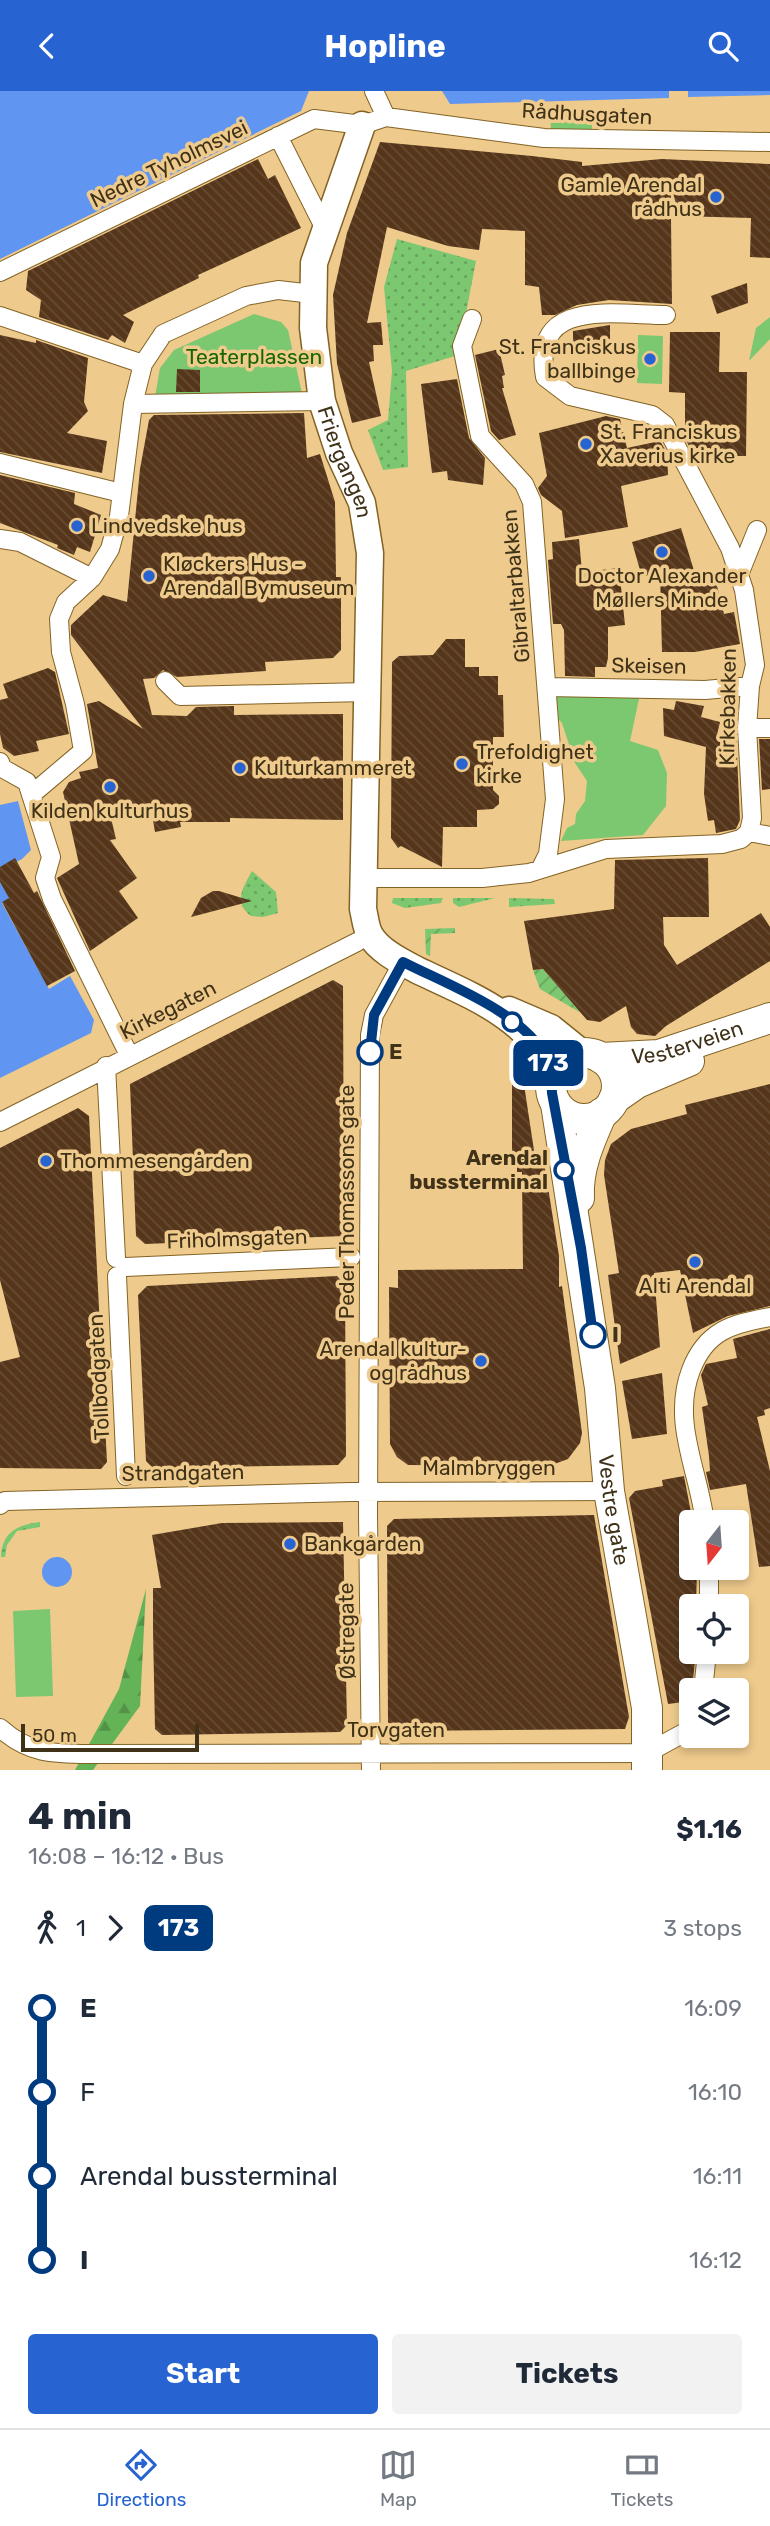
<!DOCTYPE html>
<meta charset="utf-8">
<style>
body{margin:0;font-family:Rubik,sans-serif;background:#f2f2f3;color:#1f2937;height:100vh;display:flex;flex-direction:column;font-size:26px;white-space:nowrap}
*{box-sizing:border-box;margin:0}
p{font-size:23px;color:#747a83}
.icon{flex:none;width:38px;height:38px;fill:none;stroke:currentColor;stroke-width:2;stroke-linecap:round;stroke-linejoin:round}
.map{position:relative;height:1679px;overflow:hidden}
.sheet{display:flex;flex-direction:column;background:#fff;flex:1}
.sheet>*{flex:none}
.badge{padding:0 14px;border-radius:10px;font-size:24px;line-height:46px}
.needle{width:46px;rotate:197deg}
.controls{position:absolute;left:679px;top:1419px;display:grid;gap:14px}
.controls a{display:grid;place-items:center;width:70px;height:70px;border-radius:7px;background:#fff;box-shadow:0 4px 10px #0003;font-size:35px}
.scale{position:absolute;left:21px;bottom:18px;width:178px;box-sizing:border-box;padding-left:7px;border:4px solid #403218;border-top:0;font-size:19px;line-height:24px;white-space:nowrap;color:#403218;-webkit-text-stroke:5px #eeca8c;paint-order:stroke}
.map>.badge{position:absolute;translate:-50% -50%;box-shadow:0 0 0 4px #fff}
.legs{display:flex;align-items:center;gap:10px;height:77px;padding:0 28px;font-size:23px}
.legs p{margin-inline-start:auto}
.head{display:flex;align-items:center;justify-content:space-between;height:119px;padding:0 28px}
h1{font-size:38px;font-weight:700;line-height:52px}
.cta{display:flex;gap:14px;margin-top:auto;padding:14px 28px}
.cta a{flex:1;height:80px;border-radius:7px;background:#2764d1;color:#fff;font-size:28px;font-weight:700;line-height:80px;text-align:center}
.cta a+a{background:#f2f2f3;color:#1f2937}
ul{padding:0 28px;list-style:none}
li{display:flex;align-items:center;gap:24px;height:84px;font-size:26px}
li i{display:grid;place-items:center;width:10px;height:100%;margin:0 9px;background:currentColor}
li i::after{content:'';width:18px;height:18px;margin:-9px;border:5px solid;border-radius:50%;background:#fff}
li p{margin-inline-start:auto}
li:first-child i{background:linear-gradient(#0000 50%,currentColor 0)}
li:last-child i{background:linear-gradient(currentColor 50%,#0000 0)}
header{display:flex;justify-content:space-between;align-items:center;height:91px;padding:0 28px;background:#2764d1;color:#fff;font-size:32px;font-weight:700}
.tabs{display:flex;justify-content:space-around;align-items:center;height:98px;border-top:2px solid #e0e1e3;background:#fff;font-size:19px;color:#747a83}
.tabs a{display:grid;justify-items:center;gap:4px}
.tabs .active{color:#2764d1}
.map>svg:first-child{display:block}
.grass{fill:url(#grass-dots)}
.forest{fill:url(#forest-firs)}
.park{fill:#7cc870}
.garden{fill:url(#garden-furrows)}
.water{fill:#6095f2}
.building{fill:url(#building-back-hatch)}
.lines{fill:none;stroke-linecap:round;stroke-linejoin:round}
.street-casing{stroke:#836325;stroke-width:20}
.secondary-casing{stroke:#836325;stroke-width:29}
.primary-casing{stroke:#836325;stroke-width:32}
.street{stroke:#fff;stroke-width:18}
.secondary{stroke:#fff;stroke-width:26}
.primary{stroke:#fff;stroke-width:30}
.line-1-casing{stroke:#fff;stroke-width:16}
.line-1{stroke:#003b80;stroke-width:10}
.poi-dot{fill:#2764d1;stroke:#eeca8c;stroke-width:2.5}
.stop-1-dot{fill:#fff;stroke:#003b80;stroke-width:3.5}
.labels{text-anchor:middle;stroke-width:7;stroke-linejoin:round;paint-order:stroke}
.street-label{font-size:21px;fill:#403218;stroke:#eeca8c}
.poi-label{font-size:21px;fill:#403218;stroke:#eeca8c;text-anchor:start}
.park-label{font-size:21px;fill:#166503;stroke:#eeca8c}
.stop-label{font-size:21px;font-weight:bold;fill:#403218;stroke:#eeca8c;text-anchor:start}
</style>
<header><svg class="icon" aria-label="back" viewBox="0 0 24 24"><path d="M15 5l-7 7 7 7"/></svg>Hopline<svg class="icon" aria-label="search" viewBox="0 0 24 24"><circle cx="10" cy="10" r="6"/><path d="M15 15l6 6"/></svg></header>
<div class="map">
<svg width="770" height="1679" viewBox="0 0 770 1679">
<defs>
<pattern id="grass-dots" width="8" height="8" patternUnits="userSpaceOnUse" patternTransform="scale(1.75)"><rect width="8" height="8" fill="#7cc870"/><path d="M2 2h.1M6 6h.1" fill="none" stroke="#67a35b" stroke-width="1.8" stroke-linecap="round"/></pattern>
<pattern id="forest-firs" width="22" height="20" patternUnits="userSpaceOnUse" patternTransform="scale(1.75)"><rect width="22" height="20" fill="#64b357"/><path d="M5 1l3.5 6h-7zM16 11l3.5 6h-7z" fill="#549247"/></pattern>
<pattern id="garden-furrows" width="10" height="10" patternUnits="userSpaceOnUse" patternTransform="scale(1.75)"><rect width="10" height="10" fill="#7cc870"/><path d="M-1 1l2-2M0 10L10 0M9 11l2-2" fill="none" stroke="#67a35b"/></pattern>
<pattern id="building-back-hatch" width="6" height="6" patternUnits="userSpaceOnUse" patternTransform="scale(1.75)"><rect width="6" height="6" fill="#55361b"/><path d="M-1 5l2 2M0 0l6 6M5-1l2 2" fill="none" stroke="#664b33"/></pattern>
</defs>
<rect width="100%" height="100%" fill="#eeca8c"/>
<path class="grass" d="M397,148l79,22 -18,94 -52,16 2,96 -25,3 -15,-40 20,-10 4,-49 -8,-84z
M252,780l24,21 2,21 -15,4 -12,-1c-18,-13 -8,-29 1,-45z
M393,807h50l-2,5 -36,5 -13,-5z
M453,807h42l-36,9 -6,-4z
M509,807l45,1 1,5 -46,3z
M40,1431v5l-23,4 -10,14 -2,12h-4c1,-25 16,-32 39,-35z"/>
<path class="forest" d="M146,1498l-6,117 -47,64h-18l44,-81z"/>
<path class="park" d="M592,19v19l-41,2 -1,-20z
M254,223l27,8 7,8 15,68 -148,-1 5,-29 14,-18z
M770,226v22l-21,22 7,-33z
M638,244l25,1 -1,48 -25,-1z
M560,601l80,2 -10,47 28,9 9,23 -1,33 -23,29 -82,6 6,-13 8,-4 1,-10 9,-13 2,-20 -12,-18 -13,-40 -8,-8 -1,-14z
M50,1518l3,87 -37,1 -3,-86z"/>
<path class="garden" d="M455,837v5l-24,1 -1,22 -4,-2 -1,-25z
M543,878l38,44 -41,-24 -7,-19z"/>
<path class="water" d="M0,0h309l-8,20 -301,148z
M442,0h227v7l-219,6z
M688,0h82v4l-82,2z
M18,710l13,49 -9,9 -22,11v-65z
M0,791l10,16 -8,5 47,86 21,-13 24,44 -3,13 -91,45z
M42 1481a15 15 0 1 1 30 0a15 15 0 1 1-30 0Z"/>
<path class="building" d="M380,51l152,14 50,6v4l80,-7 108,5v94l-20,-1 1,-39 -72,-2 -8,-31v30h-7l7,4 1,85 -63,-4 -32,5 -22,10h-13l-3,-28 -14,-2v-54l-43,-2 -3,21 -31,-4 -61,-19 -20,96 14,-1 2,23h-10l1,16 -5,1 12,54 -29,7 -15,-59 -4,-69 14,-62z
M258,68l10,20 7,-4 26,53 -103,47 1,3 -76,37 11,7 -9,21 -13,-8 -4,5 -69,-23 2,-17 -15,-10 2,-19z
M747,192l1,20 -31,11 -6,-18z
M610,234v14l-37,4v-12z
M670,241h50l-1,40h28l-1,84h-37l1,-8h-20l-5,-10v-45l-16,-1z
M0,244l36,8v-3l52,18 -4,44 4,9 -21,22 40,8 -5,32 -102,-21z
M499,258l6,26 -3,1 2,12h-2l14,47 -17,5 -8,-9 -16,-76z
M177,278l23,1v22h-24z
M457,288l12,59 16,20 -2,27 -35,-5 -1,-9 -15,2 -11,-89z
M304,322l3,45 13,-4 15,48 1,75h5v73l-8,8 -68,4 1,9 -89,6 -14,-7 -9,8 -11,1 9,36 35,1 9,-9 38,-1v9l109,-1v106l-113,-2v4h-50l1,5 -26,5 -5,-29 -40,11 6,25 -6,1 27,38 -18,13 19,27 -48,33 -33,-73 22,-14 -16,-72 6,-10 12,-4 -2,-6 19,-4 -11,-64 12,-3 44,28 -72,-94v-10l32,-30 24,7 13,-133 9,-49 5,-5z
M606,325l14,3 7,29 33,-7 7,12 1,22 -47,11 7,41 -63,11 -3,-27 -21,-16 -3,-7 9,-12 -8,-43z
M0,384l75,18 -1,11 27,11 -11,37 -13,-5 -3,8 -17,-7 1,-3 -58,-22z
M681,437l14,46 18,-4 11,44 10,-2 6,32 -45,8h-33l-2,-80 -18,5 -10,-35z
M579,448l3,33 37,-4 6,57 -17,2v31l-2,9h-11v10l-30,-1 -1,-46 -3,-6h-8l-5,-64 5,-1 -1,-17z
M446,548h19v28h14v9h19v19h5l1,42h-11v53l6,6v8l-6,5 -16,1v17h-34l-1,40 -41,-21 -3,2 -7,-10 1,-176 7,-6 34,-1z
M48,577l7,4 14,62 -33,7 3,10 -25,5 -11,-8 -3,-14v-34l8,-2 -5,-14z
M676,610l28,5 -3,11 19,5 -4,17 20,-6 4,87 -4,9 -20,4 -2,-13 -6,1 -4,-27 2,-47 -42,-11 -1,-28 11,2z
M759,648h11v50l-8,1z
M15,767l19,35 3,-2 38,80 -28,15 -45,-84 7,-4 -9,-16v-15z
M708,767l1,59h-46l1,28 13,20 84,-52 9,14v34l-104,65 -11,10 -18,-2 -6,-7 -5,-21 -26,16 -13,-2 -44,-51 -10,1 -9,-49 90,-12 1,-49z
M213,800h6l33,10 -61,16 10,-19z
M333,889l10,6 1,250 -199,8 -9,-8 -6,-152z
M523,987l12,79 8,-1 16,100v31l3,-1 20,147 -2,10 -12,16 -19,7 -141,-1 -11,-8 -7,-13 -1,-157 9,1v-18l125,-1 -1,-97h-5v-15h-5v-78z
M770,993v222l-42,10 -35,17 -13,-63 -26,3 6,74 -40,17 -12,-89 11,-2 -15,-98 1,-15 6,-16 20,-15 56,-15 -2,-9z
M78,1017l11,8 18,346 -6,7 -101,-1v-106l20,-5 -20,-77v-132z
M337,1185l8,9 1,171 -8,9 -185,3 -7,-7 -8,-166 9,-9z
M770,1238v79l-6,2 1,5 -8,2 13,54v95l-11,1 -13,-83 -36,6 -4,-18 4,-1 -1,-15 -7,-49 6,-2 -7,-30 5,-11 31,-6 -4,-19z
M662,1282l5,61 -35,5 -10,-58z
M684,1385l9,47 -2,45h6l-1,39h-5v45h4v8l-4,41 -23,3 -39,-206 6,-7 28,-5 -1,-6z
M594,1424l35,202 -4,12 -229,2 -8,-8 -1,-197 7,-7z
M343,1431l4,203 -7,7 -178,3 -7,-6 -2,-99v-42h8l-9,-53 70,-12z"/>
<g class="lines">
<g class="street-casing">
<path id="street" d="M374,0l12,26
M278,45l46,91
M0,181l314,-153 48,6 24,-8 158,21 226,4
M0,225l143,48
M472,228l-10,27 18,90 44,48 8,18 23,297 -7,55 -7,14
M133,313l189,-3
M0,372l121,30
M0,448l20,3 72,36
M740,481l17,-42
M165,590l15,15 187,-4
M548,596l157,3 45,-4
M747,637h23
M0,671l2,6 25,14 24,75 -6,21 7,21 77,156
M31,704l52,-44 -8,-47 -14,-52 -2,-33 7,-17 26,-24 18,-29 9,-33 14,-112 10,-40 20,-30 83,-38 32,-6 35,4
M749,741l21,4
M363,787h119l47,-5 77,-24 116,-5 19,-5 8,-7 3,-14 -5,-90 3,-42 5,-21 -11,-75 -14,-42 -65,-123 -13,-10 -82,-19 -25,-19c-14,-80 69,-62 121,-62
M106,975l10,192
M0,1031l357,-180
M125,1176l226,-10
M117,1185l9,200
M0,1414l5,-4 346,-9 258,-1
M705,1432c-6,-52 -34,-101 -14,-153 15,-39 40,-46 79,-53
M709,1516v-39
M703,1600l4,-39
M0,1637c30,27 55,26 94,26l553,-1 44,-24
M371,1679l-3,-256 2,-479 4,-20 29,-53"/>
</g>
<g class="secondary-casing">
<g id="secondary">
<path id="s1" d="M362,34l-48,138 -1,65 9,73 17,52 23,50 8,50 -7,356c2,8 3,20 7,26 9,16 32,27 47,35 50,24 117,48 135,106"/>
<path d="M509,919l42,18 31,25"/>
</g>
</g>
<g class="primary-casing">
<g id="primary">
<circle cx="584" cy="995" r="33"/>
<path id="s2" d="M601,967l58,-3 111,-37"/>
<path d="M614,1008l23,-16 52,-22"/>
<path id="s3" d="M556,1013l44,284 9,103 38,217v62"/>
<path d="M579,1107c-2,-29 11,-58 23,-85"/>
</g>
</g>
<use href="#street" class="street"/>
<use href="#secondary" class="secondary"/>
<use href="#primary" class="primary"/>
</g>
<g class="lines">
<g class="line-1-casing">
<path id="line-1" d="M370,961l4,-37 29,-53c45,23 123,51 145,99 5,11 3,20 4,32l29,155 12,87"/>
</g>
<use href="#line-1" class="line-1"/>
</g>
<g class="poi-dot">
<circle cx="716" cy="106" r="7"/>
<circle cx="650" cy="268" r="7"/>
<circle cx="586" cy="353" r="7"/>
<circle cx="77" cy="435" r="7"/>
<circle cx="662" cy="461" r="7"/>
<circle cx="149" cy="485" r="7"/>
<circle cx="462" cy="673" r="7"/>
<circle cx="240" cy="677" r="7"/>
<circle cx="110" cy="696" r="7"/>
<circle cx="46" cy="1070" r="7"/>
<circle cx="695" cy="1171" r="7"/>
<circle cx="481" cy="1270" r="7"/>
<circle cx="290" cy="1453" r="7"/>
</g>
<g class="stop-1-dot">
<circle cx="512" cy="931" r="9"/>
<circle cx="370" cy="961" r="12"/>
<circle cx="564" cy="1079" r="9"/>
<circle cx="593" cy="1244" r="12"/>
</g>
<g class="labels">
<g class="street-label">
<text transform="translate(587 23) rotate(3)" y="7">Rådhusgaten</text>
<text transform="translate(169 73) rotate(-26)" y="7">Nedre Tyholmsvei</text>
<text dy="7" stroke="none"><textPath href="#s1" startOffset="350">Friergangen</textPath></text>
<text transform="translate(516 495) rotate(-95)" y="7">Gibraltarbakken</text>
<text transform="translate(649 575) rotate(1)" y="7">Skeisen</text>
<text transform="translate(728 616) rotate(-89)" y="7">Kirkebakken</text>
<text transform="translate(168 919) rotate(-27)" y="7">Kirkegaten</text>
<text dy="7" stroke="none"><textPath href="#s2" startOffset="88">Vesterveien</textPath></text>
<text transform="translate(347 1111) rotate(-90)" y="7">Peder Thomassons gate</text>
<text transform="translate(237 1148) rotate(-2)" y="7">Friholmsgaten</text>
<text transform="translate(99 1286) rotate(-93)" y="7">Tollbodgaten</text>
<text x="489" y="1384">Malmbryggen</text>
<text transform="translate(183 1382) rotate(-1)" y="7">Strandgaten</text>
<text dy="7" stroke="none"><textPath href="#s3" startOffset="410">Vestre gate</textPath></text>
<text transform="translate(347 1540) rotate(-91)" y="7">Østregate</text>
<text x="396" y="1646">Torvgaten</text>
</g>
<g class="poi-label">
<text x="702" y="101" text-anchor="end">Gamle Arendal<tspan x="702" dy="24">rådhus</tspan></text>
<text x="636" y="263" text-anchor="end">St. Franciskus<tspan x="636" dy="24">ballbinge</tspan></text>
<text x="600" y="348">St. Franciskus<tspan x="600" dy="24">Xaverius kirke</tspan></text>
<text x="91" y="442">Lindvedske hus</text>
<text x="163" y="480">Kløckers Hus -<tspan x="163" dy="24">Arendal Bymuseum</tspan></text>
<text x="662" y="492" text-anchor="middle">Doctor Alexander<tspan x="662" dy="24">Møllers Minde</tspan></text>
<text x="476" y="668">Trefoldighet<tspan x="476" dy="24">kirke</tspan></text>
<text x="254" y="684">Kulturkammeret</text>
<text x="110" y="727" text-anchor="middle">Kilden kulturhus</text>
<text x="60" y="1077">Thommesengården</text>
<text x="695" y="1202" text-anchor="middle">Alti Arendal</text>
<text x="467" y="1265" text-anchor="end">Arendal kultur-<tspan x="467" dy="24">og rådhus</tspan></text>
<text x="304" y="1460">Bankgården</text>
</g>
<g class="park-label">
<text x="254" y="273">Teaterplassen</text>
</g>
<g class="stop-label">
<text x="389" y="968">E</text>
<text x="548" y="1074" text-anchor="end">Arendal<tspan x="548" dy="24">bussterminal</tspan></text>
<text x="612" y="1251">I</text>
</g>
</g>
</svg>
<div class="controls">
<a><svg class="needle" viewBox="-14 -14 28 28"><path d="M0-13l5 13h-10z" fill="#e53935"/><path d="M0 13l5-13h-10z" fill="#747a83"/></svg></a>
<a><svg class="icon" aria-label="locate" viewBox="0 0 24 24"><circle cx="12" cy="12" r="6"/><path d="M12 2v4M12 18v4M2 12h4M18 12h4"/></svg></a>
<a><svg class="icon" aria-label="layers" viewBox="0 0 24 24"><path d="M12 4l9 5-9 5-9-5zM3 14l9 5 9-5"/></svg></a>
</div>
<div class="scale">50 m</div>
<b class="badge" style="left:548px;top:972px;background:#003b80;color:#fff">173</b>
</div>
<section class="sheet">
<div class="head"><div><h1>4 min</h1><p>16:08 – 16:12 · Bus</p></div><b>$1.16</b></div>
<div class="legs"><svg class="icon" aria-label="walk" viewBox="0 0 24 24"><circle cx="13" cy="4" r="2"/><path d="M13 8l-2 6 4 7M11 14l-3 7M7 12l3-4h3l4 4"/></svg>1<svg class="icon" aria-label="forward" viewBox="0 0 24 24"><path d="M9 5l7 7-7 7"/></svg><b class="badge" style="background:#003b80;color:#fff">173</b><p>3 stops</p></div>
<ul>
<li><i style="color:#003b80"></i><b>E</b><p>16:09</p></li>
<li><i style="color:#003b80"></i><span>F</span><p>16:10</p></li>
<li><i style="color:#003b80"></i><span>Arendal bussterminal</span><p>16:11</p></li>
<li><i style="color:#003b80"></i><b>I</b><p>16:12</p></li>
</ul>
<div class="cta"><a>Start</a><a>Tickets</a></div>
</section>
<nav class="tabs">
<a class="active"><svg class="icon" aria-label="directions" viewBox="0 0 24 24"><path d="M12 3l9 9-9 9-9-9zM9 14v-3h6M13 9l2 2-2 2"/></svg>Directions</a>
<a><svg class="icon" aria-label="map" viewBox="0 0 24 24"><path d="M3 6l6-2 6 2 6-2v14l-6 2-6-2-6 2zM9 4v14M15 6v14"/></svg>Map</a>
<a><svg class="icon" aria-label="tickets" viewBox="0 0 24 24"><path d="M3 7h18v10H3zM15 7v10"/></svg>Tickets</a>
</nav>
